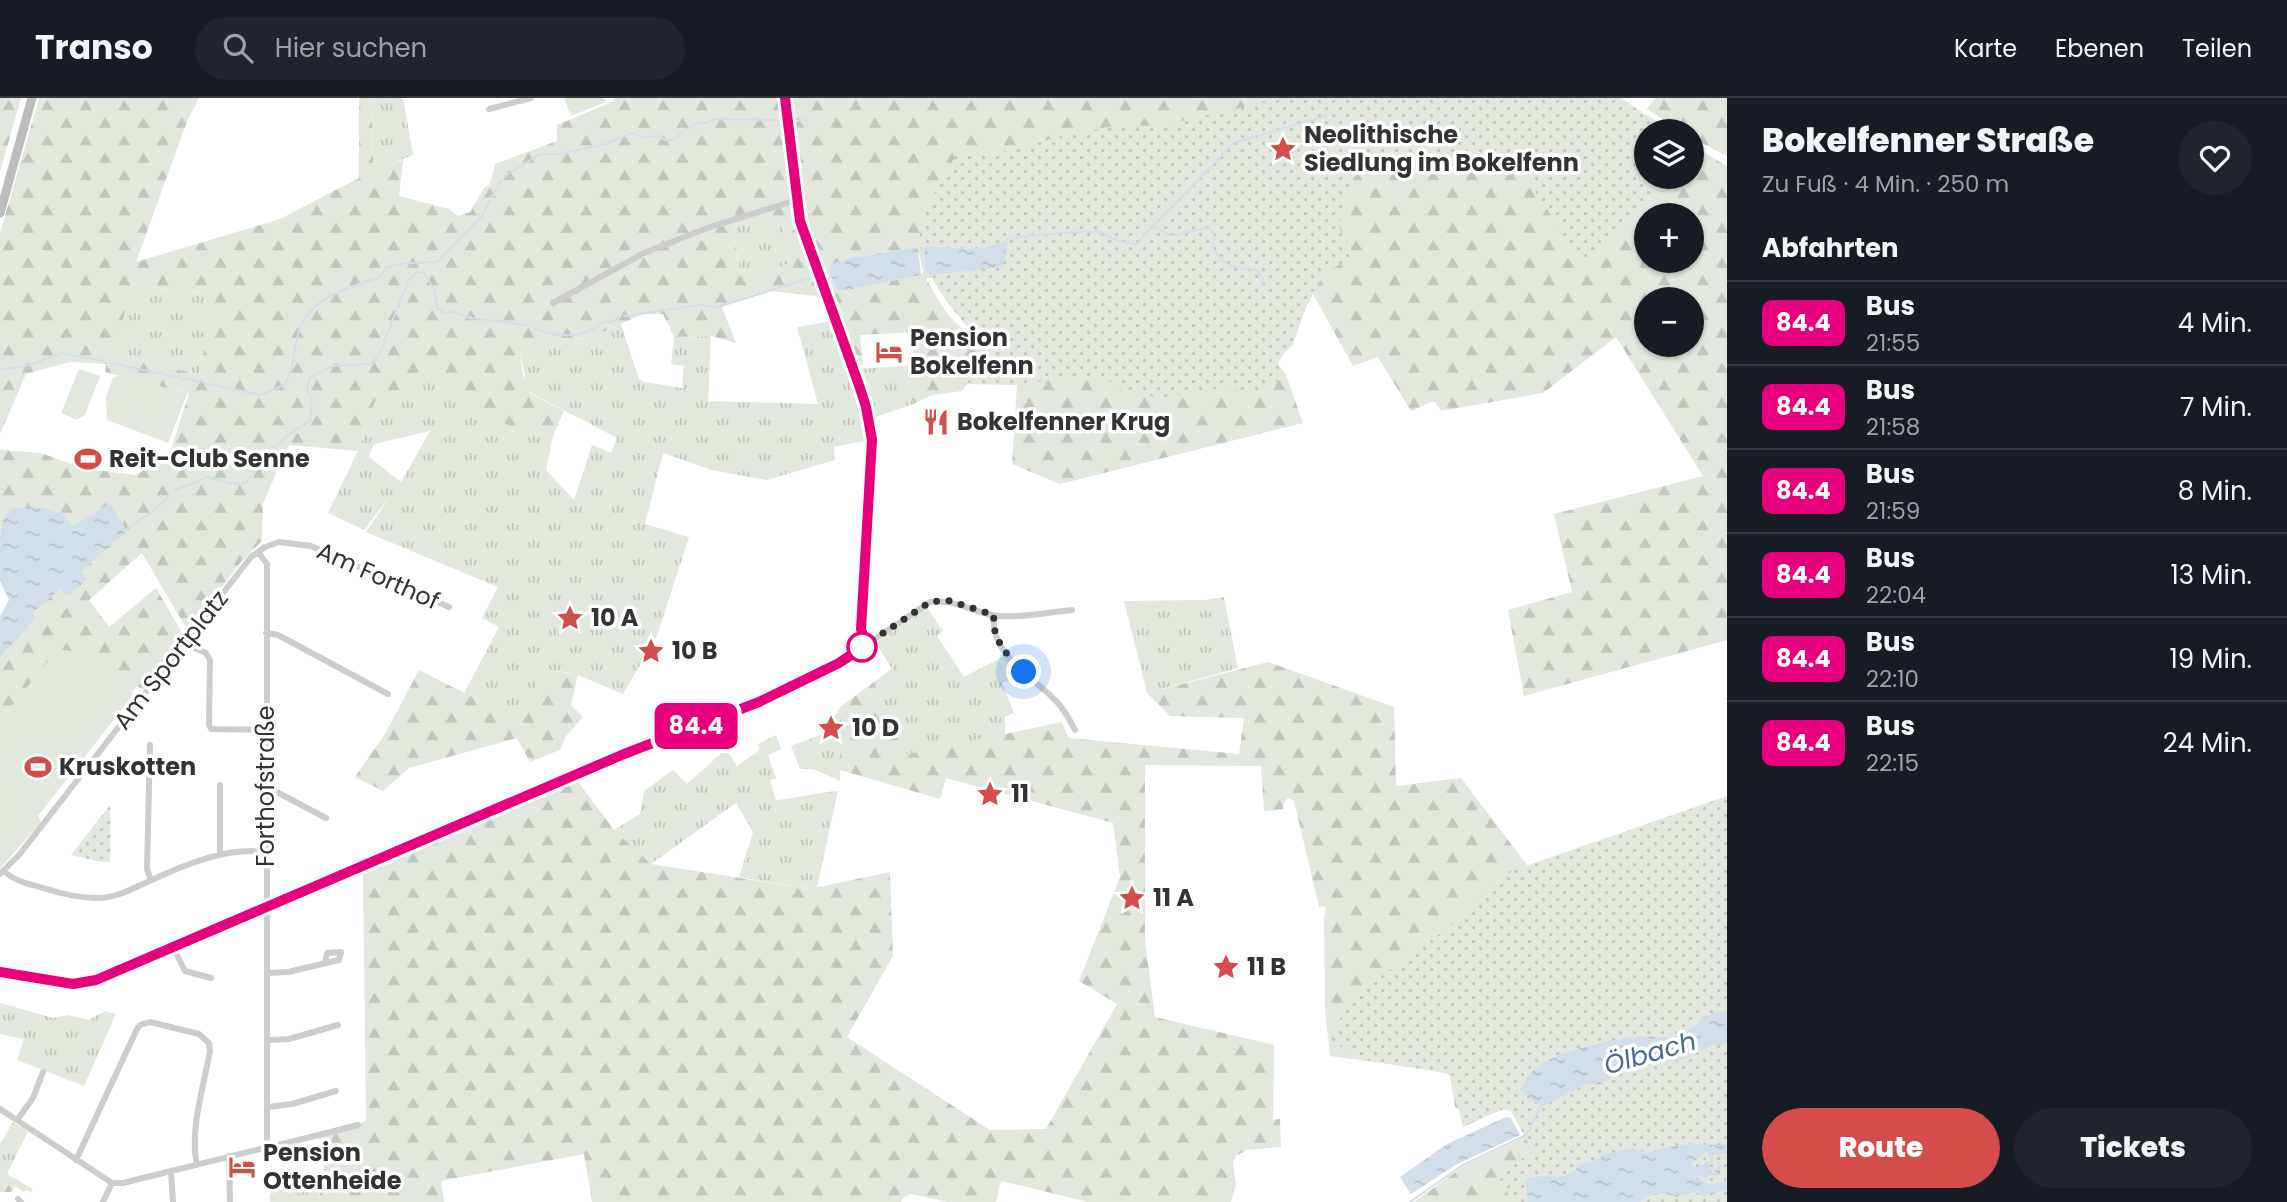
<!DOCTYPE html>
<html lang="de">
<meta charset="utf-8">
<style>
body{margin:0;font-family:Poppins,sans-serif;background:#20242c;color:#f1f3f6;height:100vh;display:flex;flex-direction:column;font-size:26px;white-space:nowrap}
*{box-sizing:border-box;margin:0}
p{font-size:23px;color:#9ea1a6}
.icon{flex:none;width:38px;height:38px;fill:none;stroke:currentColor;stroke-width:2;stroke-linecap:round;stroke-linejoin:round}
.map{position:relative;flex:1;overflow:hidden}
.panel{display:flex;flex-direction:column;background:#171b24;width:560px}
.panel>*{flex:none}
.badge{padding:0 14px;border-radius:10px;font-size:24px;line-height:46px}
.buttons{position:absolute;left:1634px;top:21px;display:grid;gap:14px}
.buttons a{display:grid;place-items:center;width:70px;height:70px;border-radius:50%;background:#171b24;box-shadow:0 2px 5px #0004;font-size:35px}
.you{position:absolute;width:35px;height:35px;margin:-18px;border:5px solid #fff;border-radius:50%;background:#1a73e8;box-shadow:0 0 0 10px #1a73e833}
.map>.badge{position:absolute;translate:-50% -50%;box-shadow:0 0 0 4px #fff}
h2{padding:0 35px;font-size:26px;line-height:63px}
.round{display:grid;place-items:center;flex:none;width:74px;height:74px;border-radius:37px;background:#20242c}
.headline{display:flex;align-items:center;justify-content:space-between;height:119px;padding:0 35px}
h1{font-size:33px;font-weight:800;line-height:52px}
.action{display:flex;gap:14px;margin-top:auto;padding:14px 35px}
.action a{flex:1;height:80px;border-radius:42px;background:#d44d4b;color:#fff;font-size:28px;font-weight:800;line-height:80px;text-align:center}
.action a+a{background:#20242c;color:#f1f3f6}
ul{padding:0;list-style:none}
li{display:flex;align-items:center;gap:21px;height:84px;padding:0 35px;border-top:2px solid #363941}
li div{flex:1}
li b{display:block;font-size:26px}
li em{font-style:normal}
li .badge{min-width:77px;font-weight:700;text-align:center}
header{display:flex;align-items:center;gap:42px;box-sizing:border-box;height:98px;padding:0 35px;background:#171b24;border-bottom:2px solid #363941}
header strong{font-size:33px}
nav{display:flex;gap:38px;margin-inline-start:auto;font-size:24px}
.search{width:490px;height:63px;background:#20242c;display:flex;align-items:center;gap:18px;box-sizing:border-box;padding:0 24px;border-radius:38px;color:#9ea1a6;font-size:26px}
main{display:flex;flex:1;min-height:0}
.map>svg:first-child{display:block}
.grass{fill:url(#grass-tufts);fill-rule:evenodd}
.forest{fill:url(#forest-firs);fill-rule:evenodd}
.park{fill:url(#park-dots)}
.pitch{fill:#e2e8dd}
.water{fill:url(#water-ripples)}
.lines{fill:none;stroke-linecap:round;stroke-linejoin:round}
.stream{stroke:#d2dfeb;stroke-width:2}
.street{stroke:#cdcdcd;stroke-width:6}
.secondary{stroke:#bdbdbd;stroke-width:9}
.line-casing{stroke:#fff;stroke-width:16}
.line{stroke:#e6007e;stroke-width:10}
.walk{stroke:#333;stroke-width:7;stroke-dasharray:0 12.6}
.stop-dot{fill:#fff;stroke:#e6007e;stroke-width:3.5}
.labels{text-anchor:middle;stroke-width:7;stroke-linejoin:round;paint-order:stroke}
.poi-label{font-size:24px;font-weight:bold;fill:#333;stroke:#fff;text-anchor:start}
.street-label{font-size:24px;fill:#333;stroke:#fff}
.water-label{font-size:26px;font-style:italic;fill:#486c8d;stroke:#fff}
</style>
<header>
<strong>Transo</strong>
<div class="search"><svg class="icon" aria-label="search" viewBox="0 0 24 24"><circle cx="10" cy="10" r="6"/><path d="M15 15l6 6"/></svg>Hier suchen</div>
<nav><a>Karte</a><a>Ebenen</a><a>Teilen</a></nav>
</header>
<main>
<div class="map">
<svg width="1727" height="1104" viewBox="0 0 1727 1104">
<defs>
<pattern id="grass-tufts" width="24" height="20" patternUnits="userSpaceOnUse" patternTransform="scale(1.75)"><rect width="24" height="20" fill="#e2e8dd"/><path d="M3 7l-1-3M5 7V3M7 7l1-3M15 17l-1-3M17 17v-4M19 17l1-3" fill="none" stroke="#c2c7be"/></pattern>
<pattern id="forest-firs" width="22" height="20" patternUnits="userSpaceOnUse" patternTransform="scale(1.75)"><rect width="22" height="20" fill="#e2e8dd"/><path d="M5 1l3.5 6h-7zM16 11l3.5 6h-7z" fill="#c2c7be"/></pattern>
<pattern id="park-dots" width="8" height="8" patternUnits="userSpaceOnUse" patternTransform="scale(1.75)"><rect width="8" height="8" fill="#e2e8dd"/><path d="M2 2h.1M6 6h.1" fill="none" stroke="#c2c7be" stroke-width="1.8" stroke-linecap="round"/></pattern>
<pattern id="water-ripples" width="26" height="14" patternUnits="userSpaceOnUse" patternTransform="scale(1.75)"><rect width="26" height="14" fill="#d2dfeb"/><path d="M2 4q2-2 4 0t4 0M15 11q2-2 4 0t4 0" fill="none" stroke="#b5c0ca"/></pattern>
</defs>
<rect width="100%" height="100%" fill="#fff"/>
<path class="grass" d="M372,0h31l10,57 -40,16z
M778,118l4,5 6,42c-11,10 -31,15 -45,10l-4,-7 -6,-41z
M131,187l85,9 -17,80 -86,-17z
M832,223l32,89 4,30 -34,7 1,13 -68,20 -55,-10 -49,-17 -18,71 44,13 -32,99 -34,58 -50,-21 -28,-3 -27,50 -54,-27 35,-66 -17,-9 16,-31 -132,-55 24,-36 -26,34 -36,-17 30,-62 19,-55 73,-22 3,17 67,38 33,7 -7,34 28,30 18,-55 19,8 6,-15 -88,-46 -9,-37 12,-14 58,-3 31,-14 18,55 5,3 38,6 2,-22 -13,-2 3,-27 37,-1 -3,65 110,3 -21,-77zM430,333l-29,51 -32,-25 5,-13z
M904,268l9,38 -40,14 -6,-26 -9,-23z
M1224,499l14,71 -91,25 -23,-92 81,-1z
M926,508l17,25 -6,5 27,41 40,-21 19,18 -21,9 12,30 -9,4v17l-100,21 -31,-73 18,-13 -16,-26z
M840,609v74l-27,-12h-13l-9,-23 32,-12z
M776,637l5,14 -13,6 8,23 -6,2 6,20c21,-1 40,-8 62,-9l-21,96 -7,2 -71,-12 14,-45 -17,-29 -85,61 -37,-34 26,-16 4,-23 29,-21 14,14 39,-35 11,17 23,-16 -2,-6z
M0,905l53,15 15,-3 21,5 16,-9 11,3 -32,72 -67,-26 7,-21 -24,-5z
M13,1024l15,9 -21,43h-7v-30z
M322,1076l-3,28h-49v-9z"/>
<path class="forest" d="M0,0h21l-21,74z
M39,0h160l-11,21 -52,143 144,-43 79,-41v-80h13l1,72 30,-10 -4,36 50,13 9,7 12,-4 14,-24 6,-4 5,-20 62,-23v-16l57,-24 -1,-3h169l13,100 30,99 -54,-6 -49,16 14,36 -25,-7 -37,1 -11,-23h-20l-53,24 -58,3 -12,14 3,21 8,5 -2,12 35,18 -11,25 -33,-7 -59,-22 -8,-16 -4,-16 -72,21 -19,55 -69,-6 -26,58 -1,38 -21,21 -53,69 -46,-78 -53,47 20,27 47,-39 28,48 -41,54 -6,-4 -5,6 -38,-30 -91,56 -3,-2v-61l34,-36 -3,-5 40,-87 -67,-12 -4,21v-86l41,3 45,16 50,6 34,-23 19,-58 -84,-22 1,-8 -37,-2 -43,12 -26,60v-201zM778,118l4,5 6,42c-11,10 -31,15 -45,10l-4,-7 -6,-41zM132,187l84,9 -17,80 -86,-17z
M787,0h834l41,29 -15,4v46h45v-32l35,21v474l-203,56 -16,-86 64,-18 -18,-78 149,-38 -87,-139 -73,56 -102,18 -7,-10 -23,10 -33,-54 -25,9 -40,-72 -35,70 8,11 17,48 -243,61 -48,-20 5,-80 -49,-1 -6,8 -30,4 -19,9 -9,-38 7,-1 5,-33 -56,3 3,30 -8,1 -52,-146zM1647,117h45v46h-45zM918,149l5,25 -2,3 -78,16 -6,-1 -8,-19 22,-13zM934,179l42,57c-24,-4 -38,-36 -50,-55zM1647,201h45v46h-45z
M1656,0h71v58l-35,-18v-7h-11l-34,-22z
M1268,564l126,45 2,79 65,-8 72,95 194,-77v214l-190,94 -9,98h-114l50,-36 59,-28 7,-6 -16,-24 -4,3 -8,-2 -39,18 -4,-18 -4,-2 -6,-35 -119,-16 -5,-47 -1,-91 2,-12 -7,1 -25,-106 -6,-3 -4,5 -1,6 -19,2 -3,-45 -116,-1v176l10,76 119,28 -1,75 7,-1 1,28 -34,3 -11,6 -3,6 3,24 -5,16h-143l-87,-21 -5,21h-48l-37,-8 -8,4 -2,4h-309l-8,-48 -143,27 3,21h-125l6,-46 -6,-18 47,-17 -3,-249 213,-93 38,51 37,34 159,25 80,-17 3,84 -46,81 143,93 56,-1 71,-125 -38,-23 41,-104 -7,-54 -167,-45 -6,21 -100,-29v-63l34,-25 31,73 157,-33 7,16 170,16 5,-36 -74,-2 -23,-23z
M419,572l99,50 27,-50 33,4 -7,31 12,12 -17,19 -6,14 -30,12 -13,-24 -108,30 -26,23 -28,-14 30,-43z
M0,1076h7l26,15 -3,4 -2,-3 -5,2 -8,-6 -4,6h-11z"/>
<path class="park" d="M1285,0h335l52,33h-25v46h31l-96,87 -60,-94 -32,-3 -40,3 -26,-6 -18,4 -21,-9 -13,-2 -8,4 -18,32 -7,34 16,30 -26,13 -12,15 -9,16 -15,43 -17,18 8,16 -23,15 -17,-1 -17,-5 -65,11 -39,-7 -21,-15 -45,2 -33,7 -59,-1c5,-9 17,-22 15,-34 -1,-11 -13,-23 -20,-32 -19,-23 -42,-54 -40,-86 1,-17 27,-63 37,-78l53,-3 47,-14 67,-13 37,3 39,-11 28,-4 30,-10z
M1727,698v406h-215l-13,-25 33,-26 -23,-44 -45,18 -10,-47 -9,-5 -93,-15 -1,-3 -19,-15c5,-44 87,-88 119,-115 14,-11 24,-28 38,-39 8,-6 18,-12 28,-17z
M110,707v57l-13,-1 -26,-6z"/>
<path class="pitch" d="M564,0h40l2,4 -35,14z
M79,271l21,7 -15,39 -8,5 -16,-7z
M120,277l67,19 -19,49 -61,-23 -1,-23 7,-19z
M57,552l19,1 18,11 40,32 -96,122 3,6 -41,47v-153l3,1z"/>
<path class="water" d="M1008,141l-5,28 -73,8 -4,-5 -2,-21 2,-3c26,2 60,7 82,-7z
M918,149l3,28 -78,16 -6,-1 -8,-19 3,-7 19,-6z
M110,405l17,28 -46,40 7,8 -18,15 -6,1 -3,-7 -30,26 4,5 -35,38v-41l9,-16 -9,-19v-45l4,-21 10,-7 21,-1 16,3 14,5 7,12z
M1727,912v31l-4,4h-12l-27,14 -25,5 -31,2 -27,18 -16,1 -42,21 -14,-7 -7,-7c1,-37 86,-52 115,-55 14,-1 28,3 43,-3 19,-8 24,-22 47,-24z
M1506,1019l5,1 9,17 -63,29 -46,30 -11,-17 47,-33z
M1723,1045l4,2v8l-14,2v10h-2l-4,-14 -16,13 2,3 5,1 10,-7 3,10 6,-1 1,-8h2v13h-10l-3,4 -8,-4 -4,3 16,7 14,-4 2,-4 -1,13 -24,6 -9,-4 -16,5 -13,-4 -17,3 -8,6h-111l-3,-18 2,-5c18,-7 42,5 52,-14l22,-7 2,-4 29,-5 19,3 15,-5 27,-3 25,1z"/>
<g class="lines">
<path class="stream" d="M797,23l9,-1
M505,78l35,-22h19l47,-10 23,-10h7l7,4 14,-2 10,5 9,-2 6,-7 17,-10 8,1 7,-4 64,1
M1154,128l17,10 34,-8 5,1 4,7 -1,12c12,19 21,21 42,21l8,9v5
M1008,141l26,-4 64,-4 20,10 18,3 98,-101 95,-28
M756,197l53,-17
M624,218l76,-11 16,2 38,-11
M534,230c24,10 49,11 70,-6h8l8,-5
M110,265l91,19
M0,272l30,-5 31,-12 42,8
M204,285l56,12 24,-10c9,-13 10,-32 13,-47 7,-39 51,-51 84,-61l5,-10 24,-4 27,-1 45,-46 19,-36
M175,392l33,-13 25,7 14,-2c18,-31 34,-43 64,-62l-1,-16 3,-4 -6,-10 3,-13 23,-11 38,-2 8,-9 29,-74 9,-9 7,1 10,16 3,18 6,6 11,-1 17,6 57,7
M124,433l32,-22 14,-14
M1410,1104l53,-37 61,-29 5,-5 12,-27"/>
<path class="street" d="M785,0l15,123 54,147 12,39 6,33 -11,189 5,16
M489,11l42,-11
M553,205l91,-50 66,-26 87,-27
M258,454l9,12v581
M994,517c-5,40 40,62 63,87 8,9 13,18 18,28
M266,535l12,2 110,59
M184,545l22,10 4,7 -1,65 2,4 55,1
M150,647l-3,124 4,11
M220,687v70
M266,692h7l53,28
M4,773c10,10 25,13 39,17 19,6 38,11 58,10 18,-1 34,-11 51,-18 34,-16 75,-33 114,-28
M0,776l19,-19 232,-298 14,-10 14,-5 32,4 138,61
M173,849l12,24 26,7
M0,874l73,12 23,-4 528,-226 165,-66 50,-25 91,-61c29,-3 44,12 70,14 23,2 49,-4 72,-6
M267,875l21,-1 51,-12 2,-8 -14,1 -2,10
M268,942l21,-1 49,-14
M269,1009l23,-3 44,-13
M0,1011l112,74h11l141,-35 3,-3 4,2 87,-22
M17,1022l16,-22 10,-26
M229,1058l1,46
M76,1062l61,-131 3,-4 10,-3 49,12 10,9 1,8c-6,34 -21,81 -13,114
M171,1073l2,31
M18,1101l3,3
M103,1104l9,-19"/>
<path class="secondary" d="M0,115l32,-115"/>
</g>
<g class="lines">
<g class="line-casing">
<path id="line" d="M0,874l73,12 23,-4 528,-226 135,-52 80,-39 27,-18 -5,-16 11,-189 -6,-33 -6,-19 -60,-167 -15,-123"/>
</g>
<use href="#line" class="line"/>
<path class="walk" d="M862,549l68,-45 17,-2 47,15c-3,24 14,41 30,57"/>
</g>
<defs>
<g id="sight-bare" transform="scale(2.1)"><path d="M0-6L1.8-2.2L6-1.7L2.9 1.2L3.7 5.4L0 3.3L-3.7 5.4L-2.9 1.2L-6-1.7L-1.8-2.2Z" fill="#d44d4b" stroke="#fff" stroke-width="2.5" paint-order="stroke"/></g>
<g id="hotel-bare" transform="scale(2.1)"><path d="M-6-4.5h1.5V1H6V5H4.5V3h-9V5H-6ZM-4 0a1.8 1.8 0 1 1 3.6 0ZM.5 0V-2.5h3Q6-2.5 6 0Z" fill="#d44d4b" stroke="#fff" stroke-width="2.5" paint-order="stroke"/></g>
<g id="restaurant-bare" transform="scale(2.1)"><path d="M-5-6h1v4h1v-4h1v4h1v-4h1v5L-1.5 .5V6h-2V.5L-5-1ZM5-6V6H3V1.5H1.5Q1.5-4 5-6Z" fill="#d44d4b" stroke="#fff" stroke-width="2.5" paint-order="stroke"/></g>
<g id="stadium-bare" transform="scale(2.1)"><path d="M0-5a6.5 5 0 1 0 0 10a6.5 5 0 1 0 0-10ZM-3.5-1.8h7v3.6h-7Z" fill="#d44d4b" stroke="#fff" stroke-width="2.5" paint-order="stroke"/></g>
</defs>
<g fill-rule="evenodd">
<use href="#sight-bare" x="1283" y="51"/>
<use href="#hotel-bare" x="889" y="254"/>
<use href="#restaurant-bare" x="936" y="324"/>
<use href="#stadium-bare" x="88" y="361"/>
<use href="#sight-bare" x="570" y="520"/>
<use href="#sight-bare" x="651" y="553"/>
<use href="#sight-bare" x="831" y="630"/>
<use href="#stadium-bare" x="38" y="669"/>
<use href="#sight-bare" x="990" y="696"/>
<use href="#sight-bare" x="1132" y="800"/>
<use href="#sight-bare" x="1226" y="869"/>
<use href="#hotel-bare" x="242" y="1069"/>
</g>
<circle class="stop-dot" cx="862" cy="549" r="14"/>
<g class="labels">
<g class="poi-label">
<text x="1304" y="45">Neolithische<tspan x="1304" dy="28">Siedlung im Bokelfenn</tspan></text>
<text x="910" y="248">Pension<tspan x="910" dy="28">Bokelfenn</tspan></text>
<text x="957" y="332">Bokelfenner Krug</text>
<text x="109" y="369">Reit-Club Senne</text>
<text x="591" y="528">10 A</text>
<text x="672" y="561">10 B</text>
<text x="852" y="638">10 D</text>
<text x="59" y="677">Kruskotten</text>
<text x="1011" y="704">11</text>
<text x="1153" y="808">11 A</text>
<text x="1247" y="877">11 B</text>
<text x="263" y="1063">Pension<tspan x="263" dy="28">Ottenheide</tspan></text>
</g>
<g class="street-label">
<text transform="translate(378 478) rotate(24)" y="8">Am Forthof</text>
<text transform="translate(171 562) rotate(-52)" y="8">Am Sportplatz</text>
<text transform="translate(266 688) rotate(-90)" y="8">Forthofstraße</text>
</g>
<g class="water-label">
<text transform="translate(1650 955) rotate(-16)" y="9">Ölbach</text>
</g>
</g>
</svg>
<div class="buttons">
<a><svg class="icon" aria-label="layers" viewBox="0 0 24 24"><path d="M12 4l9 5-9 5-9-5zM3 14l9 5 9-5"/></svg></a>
<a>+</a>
<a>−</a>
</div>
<div class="you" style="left:1024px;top:574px"></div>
<b class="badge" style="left:696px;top:628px;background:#e6007e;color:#fff">84.4</b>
</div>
<section class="panel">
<div class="headline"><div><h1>Bokelfenner Straße</h1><p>Zu Fuß · 4 Min. · 250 m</p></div><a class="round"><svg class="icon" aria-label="heart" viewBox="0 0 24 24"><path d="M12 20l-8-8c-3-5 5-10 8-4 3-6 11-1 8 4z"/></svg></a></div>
<h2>Abfahrten</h2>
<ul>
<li><span class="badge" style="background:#e6007e;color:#fff">84.4</span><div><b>Bus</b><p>21:55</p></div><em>4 Min.</em></li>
<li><span class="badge" style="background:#e6007e;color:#fff">84.4</span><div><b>Bus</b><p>21:58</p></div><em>7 Min.</em></li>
<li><span class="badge" style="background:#e6007e;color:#fff">84.4</span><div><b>Bus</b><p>21:59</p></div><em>8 Min.</em></li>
<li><span class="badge" style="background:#e6007e;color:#fff">84.4</span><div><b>Bus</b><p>22:04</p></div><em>13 Min.</em></li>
<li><span class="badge" style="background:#e6007e;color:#fff">84.4</span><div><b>Bus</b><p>22:10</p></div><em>19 Min.</em></li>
<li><span class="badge" style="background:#e6007e;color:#fff">84.4</span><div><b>Bus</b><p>22:15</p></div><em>24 Min.</em></li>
</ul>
<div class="action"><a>Route</a><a>Tickets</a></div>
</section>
</main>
